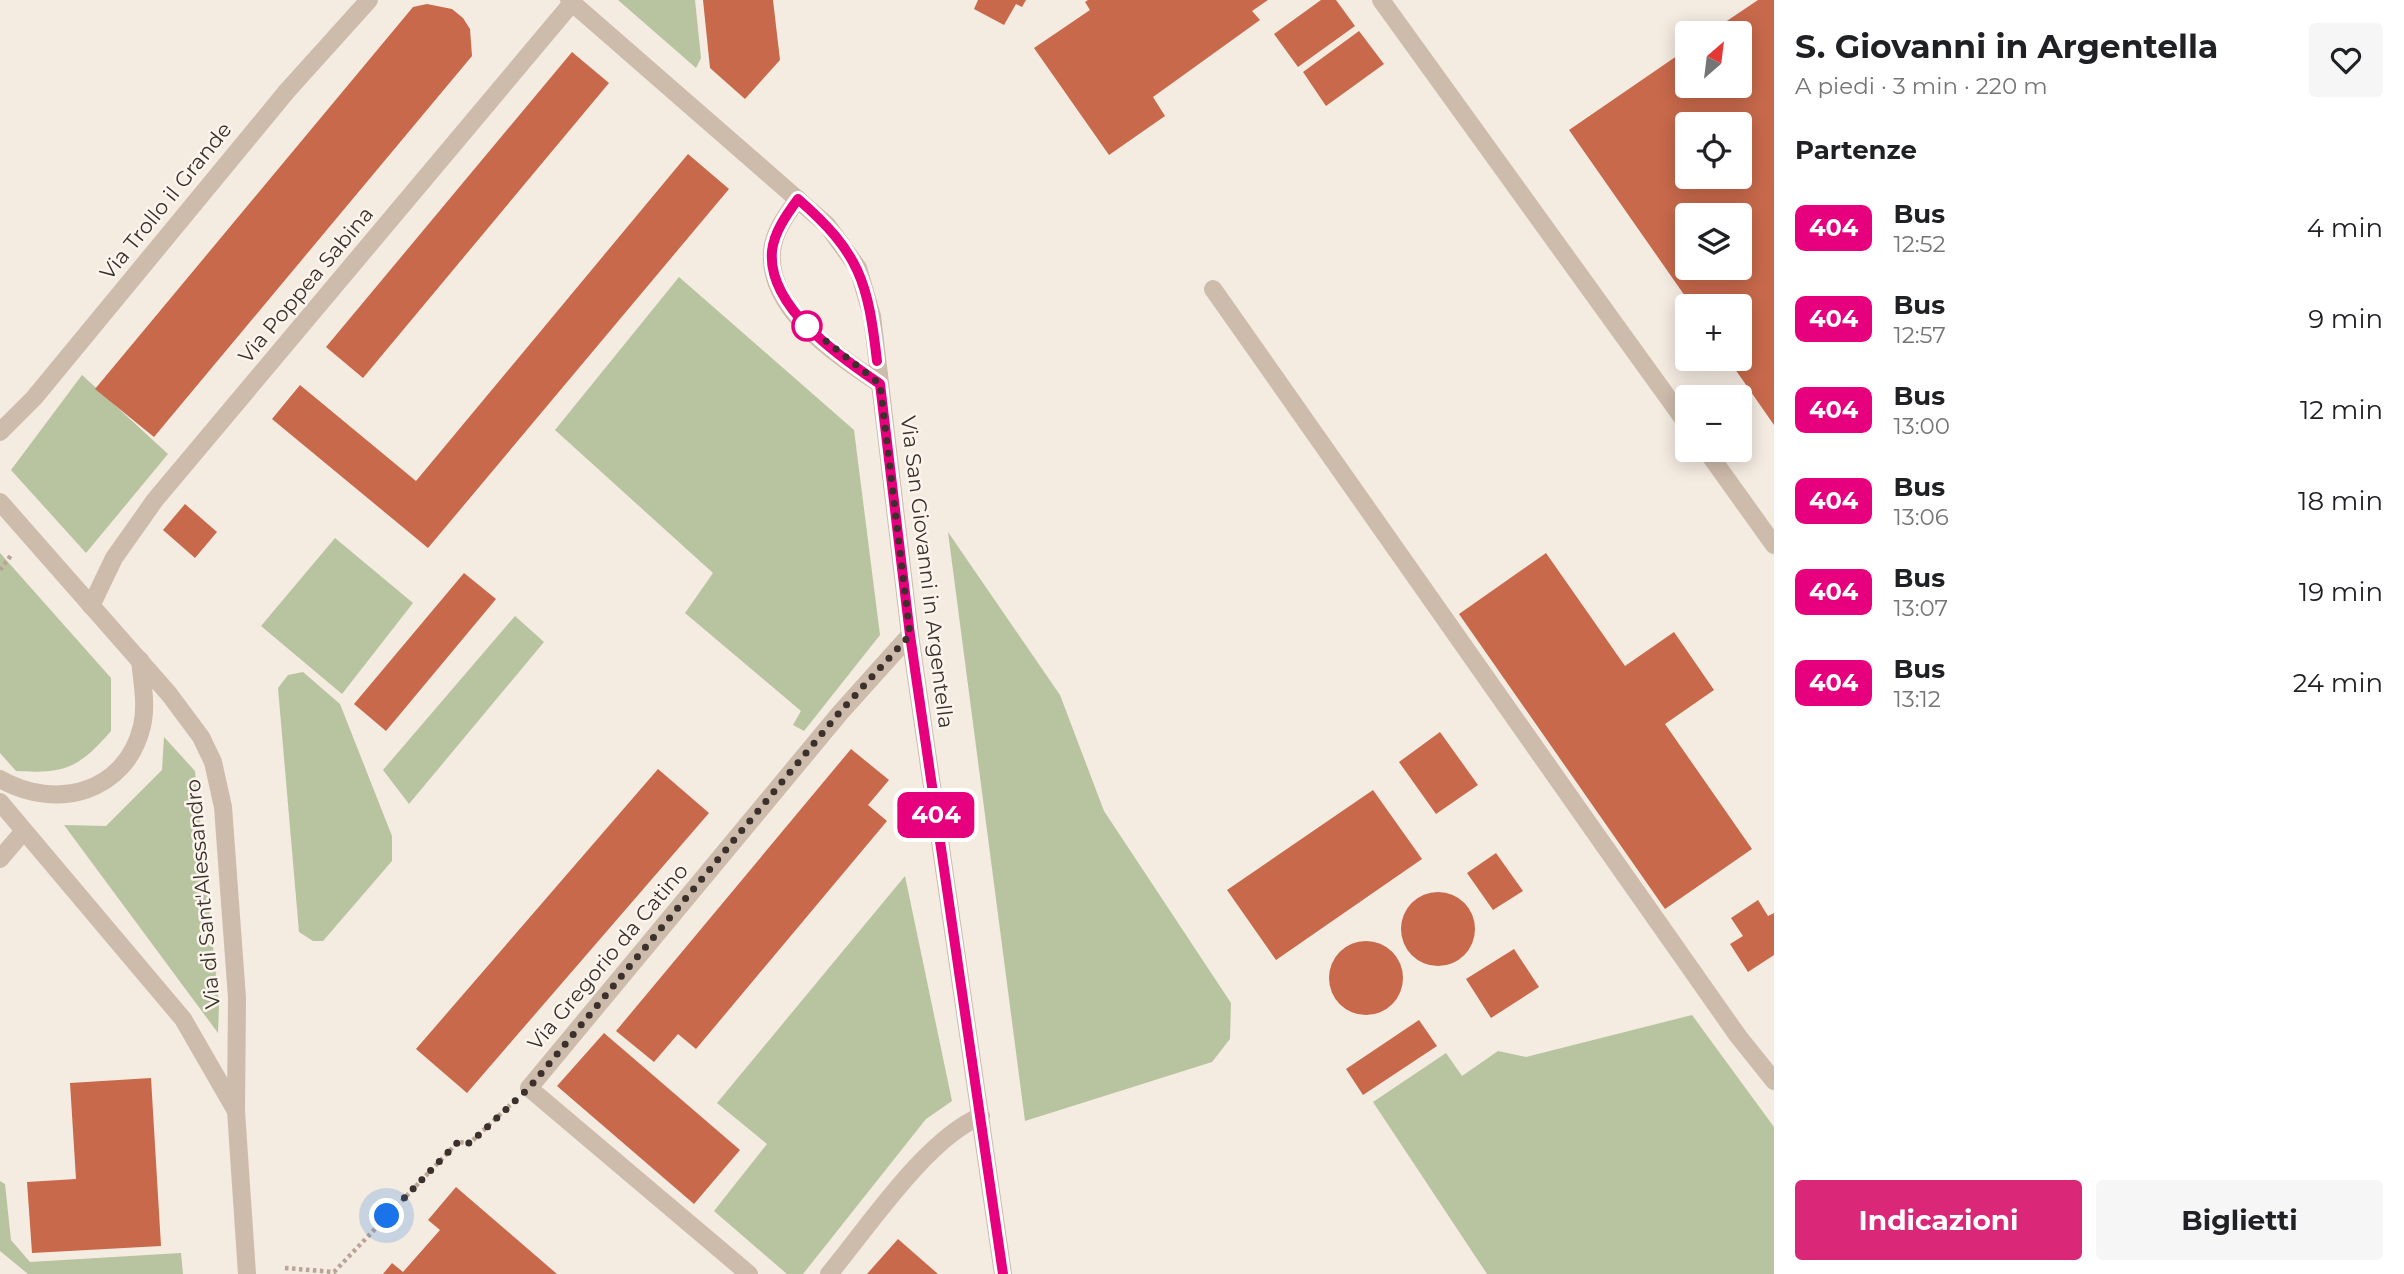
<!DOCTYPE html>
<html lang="it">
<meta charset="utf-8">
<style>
body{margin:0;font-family:Montserrat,sans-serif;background:#f6f6f6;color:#202124;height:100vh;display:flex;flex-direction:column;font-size:26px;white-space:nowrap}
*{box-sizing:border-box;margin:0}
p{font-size:23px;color:#757577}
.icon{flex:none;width:38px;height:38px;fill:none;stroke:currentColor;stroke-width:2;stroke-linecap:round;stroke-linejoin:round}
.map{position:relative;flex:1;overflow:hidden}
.drawer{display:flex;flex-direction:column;background:#fff;width:630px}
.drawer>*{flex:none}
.badge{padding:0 14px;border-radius:10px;font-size:24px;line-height:46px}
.needle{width:46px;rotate:28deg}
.buttons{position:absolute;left:1675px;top:21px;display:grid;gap:14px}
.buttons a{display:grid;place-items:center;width:77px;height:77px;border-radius:7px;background:#fff;box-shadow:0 4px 18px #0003;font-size:35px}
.you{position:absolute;width:35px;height:35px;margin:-18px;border:5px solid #fff;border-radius:50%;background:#1a73e8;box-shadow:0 0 0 10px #1a73e833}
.map>.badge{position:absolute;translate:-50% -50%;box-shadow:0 0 0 4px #fff}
h2{padding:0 21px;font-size:26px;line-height:63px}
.round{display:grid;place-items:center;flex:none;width:74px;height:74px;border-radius:7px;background:#f6f6f6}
.summary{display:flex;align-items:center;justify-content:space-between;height:119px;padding:0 21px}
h1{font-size:33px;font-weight:700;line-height:52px}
.primary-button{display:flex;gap:14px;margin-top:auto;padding:14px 21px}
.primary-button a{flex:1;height:80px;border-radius:7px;background:#db2777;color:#fff;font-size:28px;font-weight:700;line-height:80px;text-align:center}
.primary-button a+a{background:#f6f6f6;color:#202124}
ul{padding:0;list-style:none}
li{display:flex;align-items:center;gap:21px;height:91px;padding:0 21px}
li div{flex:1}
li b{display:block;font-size:26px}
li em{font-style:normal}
li .badge{min-width:77px;font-weight:700;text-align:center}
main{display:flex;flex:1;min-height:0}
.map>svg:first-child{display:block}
.green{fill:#b8c4a0}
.building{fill:#c8694b;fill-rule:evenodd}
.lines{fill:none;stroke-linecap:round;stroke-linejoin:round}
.path{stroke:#b9a596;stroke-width:4.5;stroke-dasharray:3.5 3.5;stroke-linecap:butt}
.service{stroke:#cdbbac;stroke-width:18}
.minor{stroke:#cdbbac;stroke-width:18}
.tertiary{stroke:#cdbbac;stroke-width:18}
.line-casing{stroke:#fff;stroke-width:16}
.line{stroke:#e6007e;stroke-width:10}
.walk{stroke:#3b302b;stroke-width:7;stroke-dasharray:0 12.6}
.stop-dot{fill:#fff;stroke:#e6007e;stroke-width:3.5}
.labels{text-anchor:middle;stroke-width:5;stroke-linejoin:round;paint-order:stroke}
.street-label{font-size:21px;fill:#3b302b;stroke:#fbf5ee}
</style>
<main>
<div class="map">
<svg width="1774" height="1274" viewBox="0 0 1774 1274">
<rect width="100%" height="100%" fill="#f4ebe1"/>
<path class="green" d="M618,0h77l6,58 -5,10z
M679,277l175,153 26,205 -76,96 -11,-6 8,-14 -116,-98 28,-40 -158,-143z
M82,375l86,79 -82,99 -75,-83z
M948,532l112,163 44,116 127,192 -1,36 -18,23 -187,59z
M335,538l78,65 -71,91 -81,-68z
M0,553l111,125v53c-32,37 -46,43 -95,40l-16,-18z
M515,616l29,26 -135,162 -26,-34z
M303,672l37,32 52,132v25l-69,80h-10l-14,-9 -21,-244 10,-13z
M164,737l31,34 24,234 -1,28 -154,-208 42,1 56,-56z
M905,876l47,225 -26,18 -123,155h-16l-73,-63 53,-67 -50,-41z
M1692,1015l82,112v147h-287l-114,-172 73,-49 16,23 36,-25 28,6z
M0,1181l5,3 6,56 19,22 151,-9 2,21h-155l-28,-23z"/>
<path class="building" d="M703,0h70l7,60 -35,39 -35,-31z
M978,0h48l-4,7 -6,-3 -12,21 -30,-16z
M1088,0h180l-16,11 8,9 -107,77 12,19 -56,39 -75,-107 56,-38 -5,-8z
M1321,0h15l19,26 -57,41 -24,-33z
M1758,0h16v425l-46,-66h12v-53h-48l-123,-176 118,-81v37h53v-53h-31zM1687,124h53v53h-53zM1687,215h53v53h-53z
M427,4l25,5 11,9 7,11 2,27 -318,381 -59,-48 318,-382z
M1359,31l25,33 -58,42 -23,-34z
M572,52l37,31 -246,295 -37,-31z
M688,154l41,35 -301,359 -156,-129 28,-34 116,96z
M185,504l32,28 -22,26 -32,-28z
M1546,553l79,113 49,-34 40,58 -49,34 87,125 -87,60 -206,-295z
M464,573l32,26 -110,132 -32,-27z
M1440,732l38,53 -42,29 -37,-52z
M851,749l38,31 -21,25 19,16 -191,228 -18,-15 -24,28 -38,-31z
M658,769l51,44 -242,280 -51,-44z
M1373,790l49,69 -146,101 -49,-70z
M1496,853l27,38 -30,19 -26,-37z
M1401 929a37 37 0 1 1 74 0a37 37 0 1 1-74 0Z
M1758,900l10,16 6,-3v42l-26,17 -18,-28 13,-8 -12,-18z
M1329 978a37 37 0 1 1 74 0a37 37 0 1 1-74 0Z
M1514,949l25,38 -48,31 -25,-39z
M1419,1020l18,26 -74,49 -17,-26z
M604,1033l136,117 -46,54 -137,-118z
M151,1078l10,168 -129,7 -5,-71 49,-3 -6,-96z
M456,1187l101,87h-174l9,-11 11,9 37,-42 -12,-10z
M898,1239l40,35h-71z"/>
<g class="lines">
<path class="path" d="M0,570l12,-16
M285,1268l49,4 124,-130 12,1 40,-38"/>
<path class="service" d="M1381,0l306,424
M798,199c-11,15 -24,32 -26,52 -5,59 66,105 108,133
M1213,289l525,747 36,45
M1706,450l68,95"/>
<path class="minor" d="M569,0l258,225 31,43 14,48 38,319 93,639
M0,432l34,-34 253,-307 82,-91
M91,606l23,-48 41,-58 417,-497
M0,779c56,32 126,14 142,-53 5,-21 0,-45 -2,-66
M0,859l23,-27
M749,1274l-220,-186 311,-375 70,-78
M829,1274c40,-48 97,-135 152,-158"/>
<path class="tertiary" d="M0,502l169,192 32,43 12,25 10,45 14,191 -1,113 11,163
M0,802l183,217 53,92"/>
</g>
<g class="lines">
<g class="line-casing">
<path id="line" d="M877,361c-9,-79 -17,-108 -79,-162 -11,15 -24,33 -26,52 -5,56 68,106 108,133l30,251 93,639"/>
</g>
<use href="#line" class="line"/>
<path class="walk" d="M387,1216l71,-74 12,1 59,-55 310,-375 71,-78 -30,-251 -73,-58"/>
</g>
<circle class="stop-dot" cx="807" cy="326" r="14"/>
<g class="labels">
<g class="street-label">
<text transform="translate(166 201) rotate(-51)" y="7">Via Trollo il Grande</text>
<text transform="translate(306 285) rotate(-50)" y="7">Via Poppea Sabina</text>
<text transform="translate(927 572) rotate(83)" y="7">Via San Giovanni in Argentella</text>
<text transform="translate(203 894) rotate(-95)" y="7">Via di Sant'Alessandro</text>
<text transform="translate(608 957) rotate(-50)" y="7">Via Gregorio da Catino</text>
</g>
</g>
</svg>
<div class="buttons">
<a><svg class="needle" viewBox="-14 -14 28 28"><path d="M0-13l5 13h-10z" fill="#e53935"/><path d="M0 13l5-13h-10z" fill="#757577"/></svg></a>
<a><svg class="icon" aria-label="locate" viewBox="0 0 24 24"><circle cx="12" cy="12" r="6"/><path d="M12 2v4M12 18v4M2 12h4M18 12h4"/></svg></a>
<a><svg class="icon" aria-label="layers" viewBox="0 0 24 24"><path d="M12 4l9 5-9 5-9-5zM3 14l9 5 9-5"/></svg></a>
<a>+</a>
<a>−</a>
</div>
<div class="you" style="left:387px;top:1216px"></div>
<b class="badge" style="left:936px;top:815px;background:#e6007e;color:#fff">404</b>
</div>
<section class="drawer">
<div class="summary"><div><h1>S. Giovanni in Argentella</h1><p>A piedi · 3 min · 220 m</p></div><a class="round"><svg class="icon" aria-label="heart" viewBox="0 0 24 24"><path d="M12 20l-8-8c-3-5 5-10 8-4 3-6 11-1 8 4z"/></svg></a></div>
<h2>Partenze</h2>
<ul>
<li><span class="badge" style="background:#e6007e;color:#fff">404</span><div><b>Bus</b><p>12:52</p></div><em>4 min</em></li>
<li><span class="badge" style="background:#e6007e;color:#fff">404</span><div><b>Bus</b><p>12:57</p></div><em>9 min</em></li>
<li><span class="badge" style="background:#e6007e;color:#fff">404</span><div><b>Bus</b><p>13:00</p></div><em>12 min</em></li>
<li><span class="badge" style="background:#e6007e;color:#fff">404</span><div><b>Bus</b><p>13:06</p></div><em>18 min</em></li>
<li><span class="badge" style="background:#e6007e;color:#fff">404</span><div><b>Bus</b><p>13:07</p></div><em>19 min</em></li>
<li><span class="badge" style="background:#e6007e;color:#fff">404</span><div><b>Bus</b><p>13:12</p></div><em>24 min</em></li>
</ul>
<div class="primary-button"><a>Indicazioni</a><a>Biglietti</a></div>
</section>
</main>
